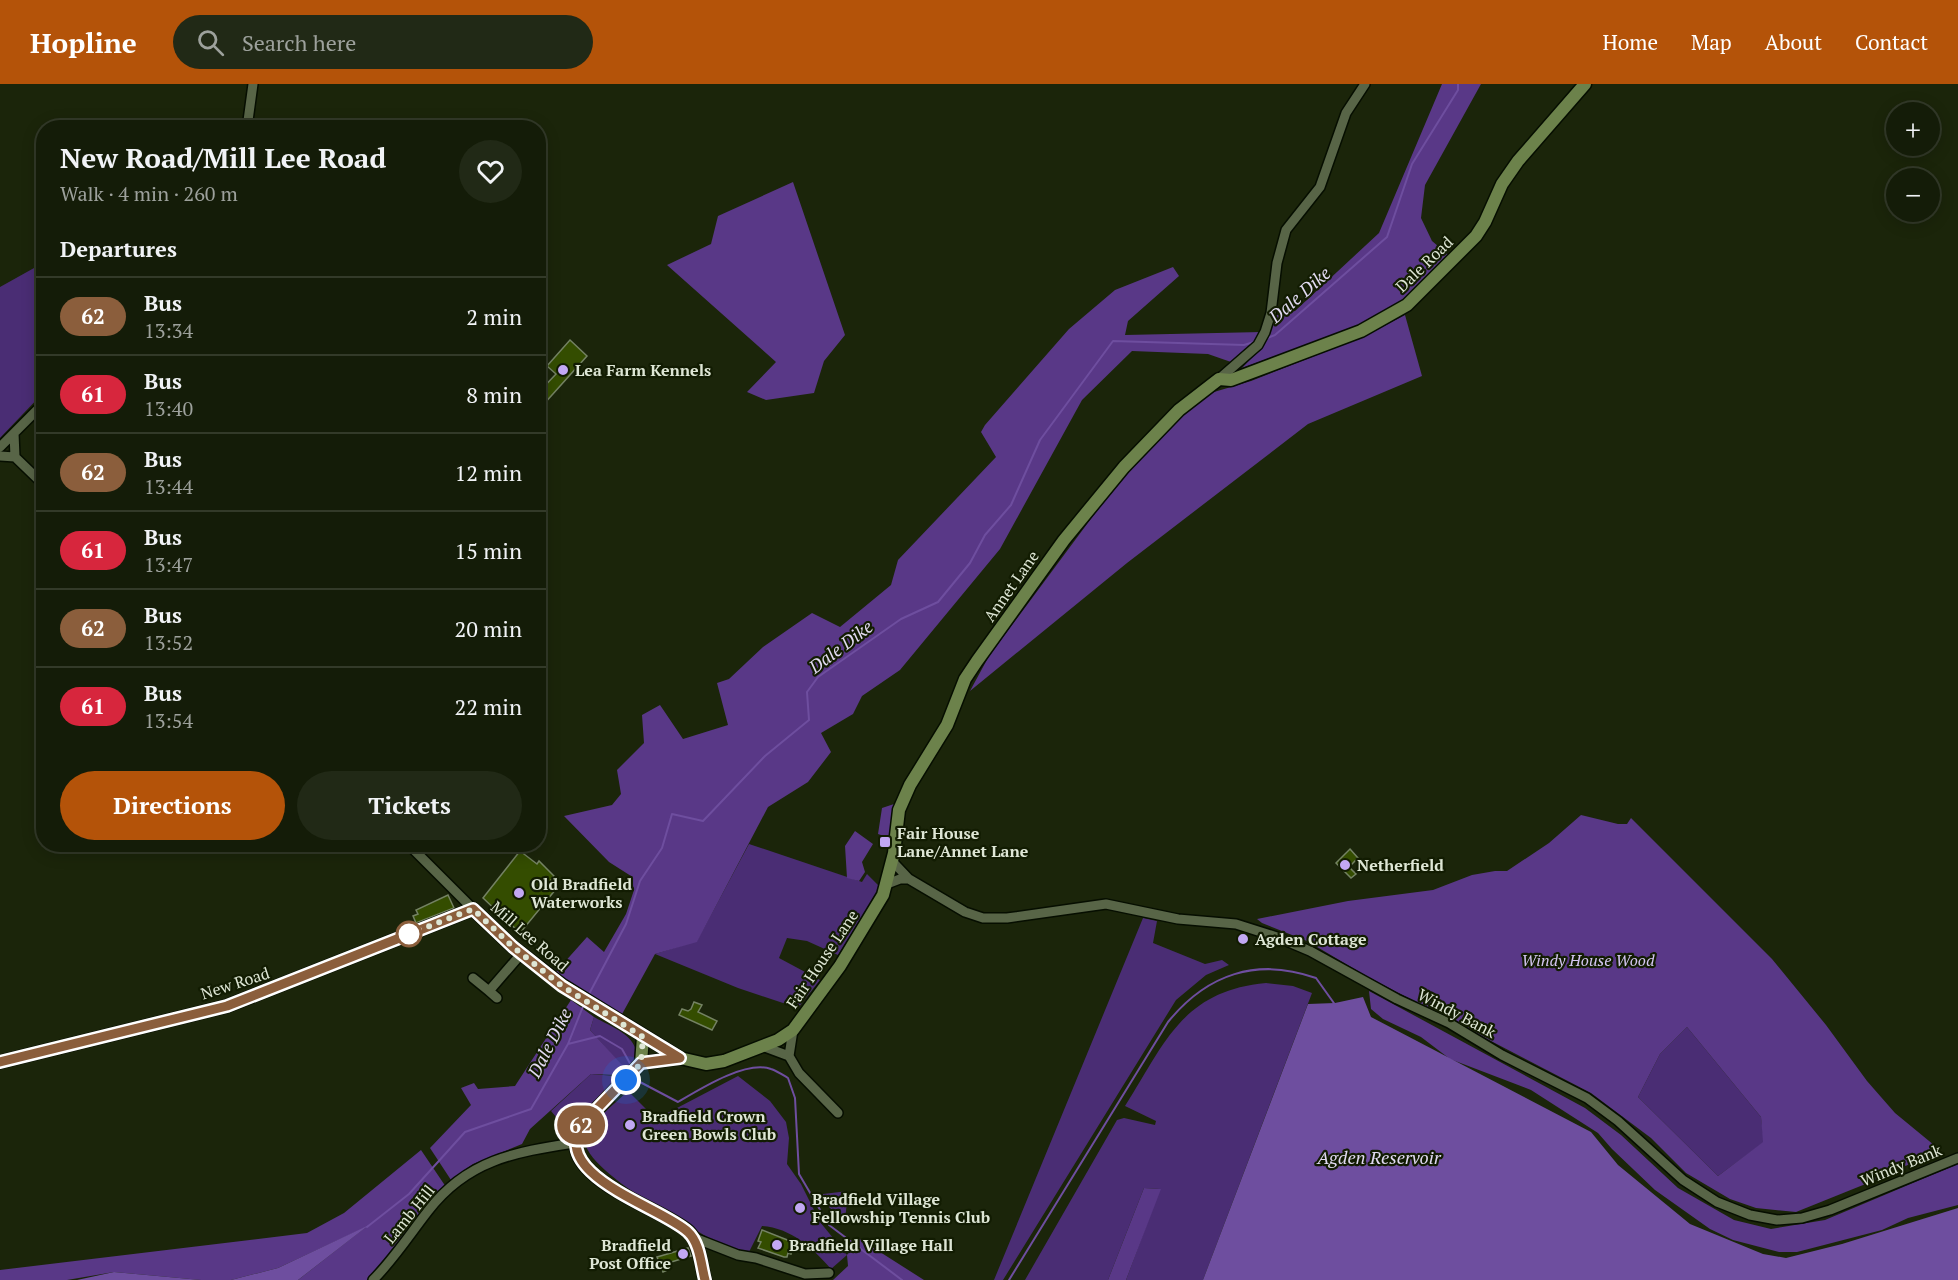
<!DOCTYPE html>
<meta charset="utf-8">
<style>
body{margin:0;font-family:"PT Serif",serif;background:#212916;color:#f1f3f6;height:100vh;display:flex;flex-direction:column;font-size:22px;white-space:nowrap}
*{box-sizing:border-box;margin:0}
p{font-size:20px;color:#9da19c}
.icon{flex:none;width:33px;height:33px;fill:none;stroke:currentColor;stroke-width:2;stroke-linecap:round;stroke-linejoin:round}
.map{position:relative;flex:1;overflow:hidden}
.sheet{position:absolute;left:36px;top:36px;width:510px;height:732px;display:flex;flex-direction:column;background:#141c08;border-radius:24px;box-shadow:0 3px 15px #0003,0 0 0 2px #333a29}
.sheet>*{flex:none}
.badge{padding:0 12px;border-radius:20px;font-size:21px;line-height:39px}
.controls{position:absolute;left:1886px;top:18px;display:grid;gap:12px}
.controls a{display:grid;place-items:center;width:54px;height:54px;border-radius:50%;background:#141c08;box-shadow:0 3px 15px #0003,0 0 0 2px #333a29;font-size:30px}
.you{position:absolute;width:30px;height:30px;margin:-15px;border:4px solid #fff;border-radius:50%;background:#1a73e8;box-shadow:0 0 0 9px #1a73e833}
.map>.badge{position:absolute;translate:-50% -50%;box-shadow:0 0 0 3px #fff}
h2{padding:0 24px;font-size:22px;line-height:54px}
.round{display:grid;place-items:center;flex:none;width:63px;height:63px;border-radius:32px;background:#212916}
.head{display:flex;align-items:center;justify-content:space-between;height:102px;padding:0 24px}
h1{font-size:28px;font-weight:800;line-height:45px}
.primary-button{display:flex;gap:12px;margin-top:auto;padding:12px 24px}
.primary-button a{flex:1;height:69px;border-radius:36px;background:#b45309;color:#fff;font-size:24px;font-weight:800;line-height:69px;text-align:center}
.primary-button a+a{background:#212916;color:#f1f3f6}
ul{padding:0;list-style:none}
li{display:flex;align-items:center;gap:18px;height:78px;padding:0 24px;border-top:2px solid #333a29}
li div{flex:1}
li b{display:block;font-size:22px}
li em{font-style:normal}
li .badge{min-width:66px;font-weight:700;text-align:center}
header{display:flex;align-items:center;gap:36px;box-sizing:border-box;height:84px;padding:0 30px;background:#b45309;color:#fff}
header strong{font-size:28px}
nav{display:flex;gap:33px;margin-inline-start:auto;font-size:21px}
.search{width:420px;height:54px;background:#212916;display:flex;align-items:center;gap:15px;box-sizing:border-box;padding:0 21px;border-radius:33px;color:#9da19c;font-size:22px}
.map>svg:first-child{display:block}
.green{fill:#4a2d74}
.forest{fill:#593887;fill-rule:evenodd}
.water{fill:#6e4e9f}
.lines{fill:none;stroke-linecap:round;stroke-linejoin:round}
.stream{stroke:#6e4e9f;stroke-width:2}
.building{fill:#344d00;stroke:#748263;stroke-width:1.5}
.street-casing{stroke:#060e00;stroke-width:12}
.secondary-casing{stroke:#060e00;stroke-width:15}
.street{stroke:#586547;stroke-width:9}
.secondary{stroke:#6c824b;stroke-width:12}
.line-casing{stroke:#fff;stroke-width:14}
.line{stroke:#8b5e3c;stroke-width:9}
.walk{stroke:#dee6d5;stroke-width:6;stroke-dasharray:0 10.8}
.poi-dot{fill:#c2a8f3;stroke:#121c02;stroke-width:2}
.stop-dot{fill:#fff;stroke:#8b5e3c;stroke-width:3}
.labels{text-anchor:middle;stroke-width:4.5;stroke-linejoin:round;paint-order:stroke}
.street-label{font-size:16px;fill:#dee6d5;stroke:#121c02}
.poi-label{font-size:16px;font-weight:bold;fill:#dee6d5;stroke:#121c02;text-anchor:start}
.park-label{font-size:16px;font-style:italic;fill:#d5c7f3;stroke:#121c02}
.water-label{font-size:18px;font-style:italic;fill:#e1daf1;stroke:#121c02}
</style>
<header>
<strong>Hopline</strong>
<div class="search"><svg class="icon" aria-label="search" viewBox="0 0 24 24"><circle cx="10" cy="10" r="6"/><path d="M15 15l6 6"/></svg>Search here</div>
<nav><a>Home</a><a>Map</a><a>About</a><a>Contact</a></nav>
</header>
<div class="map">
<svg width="1958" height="1196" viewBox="0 0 1958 1196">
<rect width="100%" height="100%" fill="#1b250a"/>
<path class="green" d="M43,179v130l-43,45v-151z
M749,760l113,38 5,-8 12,12v5l-41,64 -31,-14 -20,-3 -8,20 41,22 -22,28 -60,-20 -83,-34 42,-13z
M1143,834l14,3 -4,22 52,21 17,-4 7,5 -23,10 -30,25 -173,280h-9z
M1266,899l27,3 19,7 -109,287h-77l34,-91 -16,-1 -36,92h-83l92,-160 7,-2 31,7 1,-4 -31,-15c40,-63 57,-115 141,-123z
M594,933c19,11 45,18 43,44l-69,70 -17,-20 40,-37 24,2 7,-10 -32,-36z
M1687,943l74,90 3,25 -46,34 -80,-79 22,-43z
M738,992l32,25 16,21 3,16 -2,26 14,20 19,38 27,33 -16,14c-18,-21 -40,-41 -69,-43l-14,28 -10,-1c-26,-14 -170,-87 -152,-120 5,-10 33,-33 42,-42l28,28z
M848,1107l-3,30 -30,-26z"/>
<path class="forest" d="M1442,0h39l-56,101 -4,33 11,23 19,16 -45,43 -47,26 -117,42 22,-23 9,-29 22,-5 84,-78z
M793,98l52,153 -21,26 -10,32 -48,7 -19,-8 29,-30 -109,-97 44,-21 7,-28z
M1173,183l6,9 -51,45 -3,14 137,-3 -6,12 -25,18 -23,-8 -76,-3 -50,49 -82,149 -100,121 -38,26 -9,18 -32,19 10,19 -23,30 -40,25 -71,135 -42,12 -34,62 -67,-42 33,-37 17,15 22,-38 8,-24 -3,-14 -22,-14 -45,-46 48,-11 9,-11 -4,-24 27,-27 -2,-28 18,-10 23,34 45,-14 -11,-42 12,-4 34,-32 49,-34 28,14 51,-42 7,-25 98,-103 -15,-25 4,-7 84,-96 46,-39z
M1405,231l17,61 -114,48 -181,139 -157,128 19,-35 121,-163 19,-24 75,-74 47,-14 112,-44z
M897,719l-7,35 -12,-4 4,-26z
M1581,731l37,9h9l4,-6 141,141 54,66 41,56 28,32 45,37 -67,31 -77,31 -40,-4 -26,-9 -44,-26 -35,-35 -60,-45 -223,-116 -61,-36 -45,-18 -5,-4 91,-18 85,-11 39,-15 23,-4h12l42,-28zM1687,943l74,90 2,25 -45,34 -80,-79 22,-43z
M855,747l18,13 -11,18 3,10 -6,9 -12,-3 -2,-32z
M1369,907l216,117 36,27 57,53 56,32 37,9 54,-9 133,-56v41l-50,13 -26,12 -85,22h-18l-46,-12 -23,-11 -55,-39 -43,-41 -14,-16 -67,-43 -81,-31 -29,-22 -38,-18 -12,-10z
M571,916l23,17 -4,13 33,36 -7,9 -25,-1 -61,55 -8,15 -49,20 -22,16 -21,-32 41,-43 -10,-17 13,-5 4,6 37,-3z
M421,1066l25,37c-30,27 -51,62 -77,93h-71l68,-53 -88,41 -47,12h-30l-87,-8 -47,8h-67v-10l307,-37 37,-20z
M1144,1104l17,1 -35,91h-18z
M858,1154l66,42h-91l15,-14 -1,-11z"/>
<path class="water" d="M1363,913l8,20 220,115 27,33 72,59 73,30 23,4 56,-14 116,-36v72h-755l105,-276 27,-1z
M369,1141l-71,55h-67l47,-12z
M114,1188l87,8h-124z"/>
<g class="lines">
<path class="stream" d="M1265,255l10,-4 112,-98 25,-73 46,-74v-6
M588,912l38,-72 14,-43 22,-33 10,-34 31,7 62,-65 44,-36 -2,-28 11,-15 83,-58 37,-17 32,-39 15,-28 26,-30 29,-65 73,-99 131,4 13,-4
M568,960l32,-8 22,13 10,18
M636,990l4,8 38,20c22,-13 68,-42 93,-33 6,2 12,6 17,9l7,20 4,76 30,51 73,55
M367,1143l42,-33 56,-62 66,-23 37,-65 16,-40
M1009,1196l159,-258c39,-48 89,-65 148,-44l20,28"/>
</g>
<path class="building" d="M570,256l17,16 -44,49 -5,-3v-9l18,-19 -9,-8z
M1350,765l8,9 -9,9 7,7 -5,4 -15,-15z
M520,767l17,13 2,-3 15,15 -5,7 7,6 -36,44 -37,-35z
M448,811l6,13 -38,15 -3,-7 5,-2 -2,-4z
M694,918l8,3 -4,7 19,9 -5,9 -33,-15 3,-6 6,2 3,-2z
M762,1146l33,13 -4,11 -3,-1 -1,4h-3l-26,-9 3,-6 -3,-1z
M688,1164l3,8 -23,7 2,6 -7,3 -6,-15z"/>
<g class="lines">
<g class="street-casing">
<path id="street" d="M247,44l6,-44
M1219,295l39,-34 7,-13 6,-19 6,-50 9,-33 34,-43 26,-74 19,-29
M14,349l1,24 29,28
M0,363l44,-44
M0,372l15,1
M408,760l65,65
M892,777l17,18
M887,800l13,-5h9l56,33 18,6h24l99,-14 72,15 58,5 41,13 33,14 87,48 52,24 53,32 85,43 31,23 65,59 34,22 33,13 27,5 25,-2 28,-8 128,-52
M473,894l16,13
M497,914l-8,-7 32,-37
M762,962l27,10 10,17 39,40
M789,972l4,-26
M692,1153l46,18 18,3 49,16 24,-1
M373,1196c21,-21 37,-46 55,-69 39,-51 87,-59 146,-68"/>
</g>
<g class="secondary-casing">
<path id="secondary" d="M643,953l-2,26 -57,59c-40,53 78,85 105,110 11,11 12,34 16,48
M0,978l227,-56 246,-97 40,38 49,38 118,73 26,6 18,-3 54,-21 15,-10 47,-64 43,-71 11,-42 5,-43 11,-25 37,-60 18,-46 12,-18 87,-121 60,-73 55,-57 40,-31 12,1 130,-49 46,-26 69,-69 9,-14 17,-38 16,-23 67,-77
M641,979l39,-5"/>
</g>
<use href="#street" class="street"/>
<use href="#secondary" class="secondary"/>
</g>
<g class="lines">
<g class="line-casing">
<path id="line" d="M0,978l227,-56 246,-97 40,38 49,39 118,72 -39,5 -57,59c-39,53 78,85 104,110 12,11 13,33 17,48"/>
</g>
<use href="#line" class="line"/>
<path class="walk" d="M409,850l64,-25 40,38 49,39 81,51 -2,26 -15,17"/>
</g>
<g class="poi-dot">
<circle cx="563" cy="286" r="6"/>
<rect x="879" y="752" width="12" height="12" rx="3"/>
<circle cx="1345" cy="781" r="6"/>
<circle cx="519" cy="809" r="6"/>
<circle cx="1243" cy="855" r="6"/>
<circle cx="630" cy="1041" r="6"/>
<circle cx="800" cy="1124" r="6"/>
<circle cx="777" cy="1161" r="6"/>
<circle cx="683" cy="1170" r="6"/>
</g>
<circle class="stop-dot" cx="409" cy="850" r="12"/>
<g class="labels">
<g class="street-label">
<text transform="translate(1424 180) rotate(-44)" y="6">Dale Road</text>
<text transform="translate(1011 502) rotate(-55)" y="6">Annet Lane</text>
<text transform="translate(530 852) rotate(41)" y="6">Mill Lee Road</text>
<text transform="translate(822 875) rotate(-56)" y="6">Fair House Lane</text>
<text transform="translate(235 899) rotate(-18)" y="6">New Road</text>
<text transform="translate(1457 929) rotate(28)" y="6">Windy Bank</text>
<text transform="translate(1901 1081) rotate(-22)" y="6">Windy Bank</text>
<text transform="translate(409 1130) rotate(-51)" y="6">Lamb Hill</text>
</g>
<g class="poi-label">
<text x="575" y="292">Lea Farm Kennels</text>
<text x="897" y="755">Fair House<tspan x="897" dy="18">Lane/Annet Lane</tspan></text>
<text x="1357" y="787">Netherfield</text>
<text x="531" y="806">Old Bradfield<tspan x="531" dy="18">Waterworks</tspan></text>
<text x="1255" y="861">Agden Cottage</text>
<text x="642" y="1038">Bradfield Crown<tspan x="642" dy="18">Green Bowls Club</tspan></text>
<text x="812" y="1121">Bradfield Village<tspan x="812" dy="18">Fellowship Tennis Club</tspan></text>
<text x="671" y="1167" text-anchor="end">Bradfield<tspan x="671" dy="18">Post Office</tspan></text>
<text x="789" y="1167">Bradfield Village Hall</text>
</g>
<g class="park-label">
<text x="1588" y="882">Windy House Wood</text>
</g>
<g class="water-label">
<text transform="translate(1300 211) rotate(-41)" y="6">Dale Dike</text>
<text transform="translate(841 563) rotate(-37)" y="6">Dale Dike</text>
<text transform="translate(550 959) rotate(-63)" y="6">Dale Dike</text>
<text x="1379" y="1080">Agden Reservoir</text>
</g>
</g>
</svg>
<div class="controls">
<a>+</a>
<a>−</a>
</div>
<div class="you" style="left:626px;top:996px"></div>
<b class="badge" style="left:581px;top:1041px;background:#8b5e3c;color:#fff">62</b>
<section class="sheet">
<div class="head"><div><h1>New Road/Mill Lee Road</h1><p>Walk · 4 min · 260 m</p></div><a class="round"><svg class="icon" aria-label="heart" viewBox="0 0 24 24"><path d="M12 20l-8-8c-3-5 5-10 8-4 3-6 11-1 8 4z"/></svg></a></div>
<h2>Departures</h2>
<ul>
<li><span class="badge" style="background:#8b5e3c;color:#fff">62</span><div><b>Bus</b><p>13:34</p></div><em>2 min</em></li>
<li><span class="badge" style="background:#d7263d;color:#fff">61</span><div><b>Bus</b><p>13:40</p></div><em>8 min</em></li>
<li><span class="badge" style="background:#8b5e3c;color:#fff">62</span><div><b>Bus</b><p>13:44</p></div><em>12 min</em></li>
<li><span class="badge" style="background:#d7263d;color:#fff">61</span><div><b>Bus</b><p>13:47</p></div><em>15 min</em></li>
<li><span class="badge" style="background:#8b5e3c;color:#fff">62</span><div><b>Bus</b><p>13:52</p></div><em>20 min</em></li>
<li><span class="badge" style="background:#d7263d;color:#fff">61</span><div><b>Bus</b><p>13:54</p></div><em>22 min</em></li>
</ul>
<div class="primary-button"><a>Directions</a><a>Tickets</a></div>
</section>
</div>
